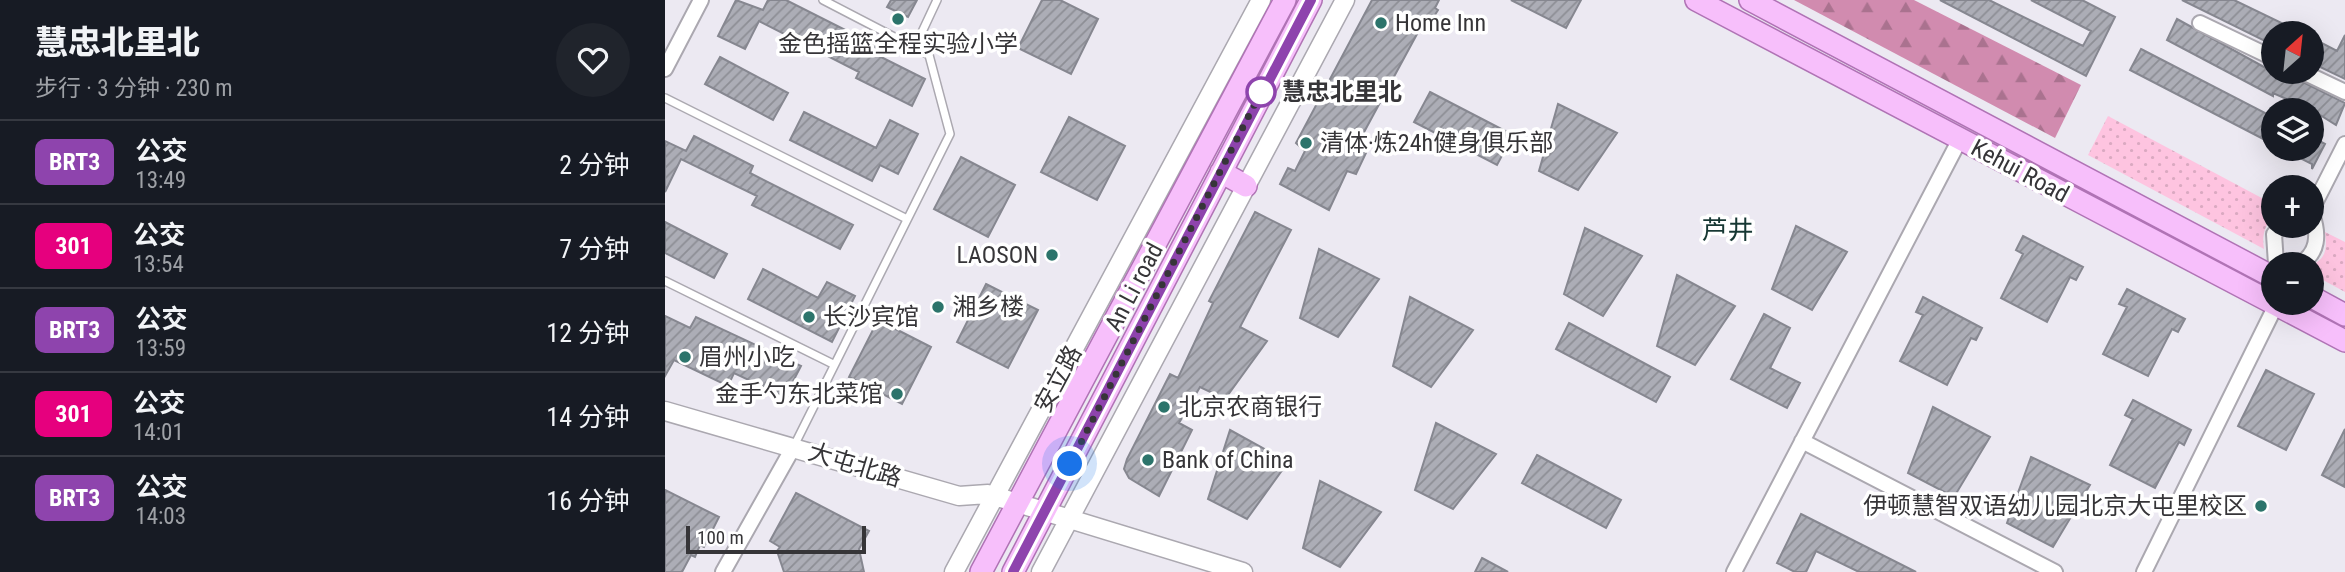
<!DOCTYPE html>
<html lang="zh">
<meta charset="utf-8">
<style>
body{margin:0;font-family:"Roboto Condensed","Noto Sans SC",sans-serif;background:#20242c;color:#f1f3f6;height:100vh;display:flex;flex-direction:column;font-size:26px;white-space:nowrap}
*{box-sizing:border-box;margin:0}
p{font-size:23px;color:#9ea1a6}
.icon{flex:none;width:38px;height:38px;fill:none;stroke:currentColor;stroke-width:2;stroke-linecap:round;stroke-linejoin:round}
.map{position:relative;flex:1;overflow:hidden}
.sheet{display:flex;flex-direction:column;background:#171b24;width:665px}
.sheet>*{flex:none}
.badge{padding:0 14px;border-radius:10px;font-size:24px;line-height:46px}
.needle{width:46px;rotate:27deg}
.fabs{position:absolute;left:1596px;top:21px;display:grid;gap:14px}
.fabs a{display:grid;place-items:center;width:63px;height:63px;border-radius:50%;background:#171b24;box-shadow:0 7px 28px #0002;font-size:35px}
.scale{position:absolute;left:21px;bottom:18px;width:180px;box-sizing:border-box;padding-left:7px;border:4px solid #363538;border-top:0;font-size:19px;line-height:24px;white-space:nowrap;color:#363538;-webkit-text-stroke:5px #fff;paint-order:stroke}
.you{position:absolute;width:35px;height:35px;margin:-18px;border:5px solid #fff;border-radius:50%;background:#1a73e8;box-shadow:0 0 0 10px #1a73e833}
.map>.badge{position:absolute;translate:-50% -50%;box-shadow:0 0 0 4px #fff}
.round{display:grid;place-items:center;flex:none;width:74px;height:74px;border-radius:37px;background:#20242c}
.headline{display:flex;align-items:center;justify-content:space-between;height:119px;padding:0 35px}
h1{font-size:33px;font-weight:800;line-height:52px}
ul{padding:0;list-style:none}
li{display:flex;align-items:center;gap:21px;height:84px;padding:0 35px;border-top:2px solid #363941}
li div{flex:1}
li b{display:block;font-size:26px}
li em{font-style:normal}
li .badge{min-width:77px;font-weight:700;text-align:center}
main{display:flex;flex:1;min-height:0}
.map>svg:first-child{display:block}
.grass{fill:url(#grass-dots)}
.forest{fill:url(#forest-firs)}
.building{fill:url(#building-hatch);stroke:#868790;stroke-width:2}
.lines{fill:none;stroke-linecap:round;stroke-linejoin:round}
.service-casing{stroke:#aba8b0;stroke-width:10}
.minor-casing{stroke:#aba8b0;stroke-width:18}
.tertiary-casing{stroke:#aba8b0;stroke-width:21}
.primary-casing{stroke:#b073b5;stroke-width:24}
.service{stroke:#fff;stroke-width:7}
.minor{stroke:#fff;stroke-width:14}
.tertiary{stroke:#fff;stroke-width:18}
.primary{stroke:#f7bffb;stroke-width:21}
.line-casing{stroke:#fff;stroke-width:16}
.line{stroke:#8e44ad;stroke-width:10}
.walk{stroke:#363538;stroke-width:7;stroke-dasharray:0 12.6}
.poi-dot{fill:#2c746b;stroke:#fff;stroke-width:2.5}
.stop-dot{fill:#fff;stroke:#8e44ad;stroke-width:3.5}
.labels{text-anchor:middle;stroke-width:7;stroke-linejoin:round;paint-order:stroke}
.poi-label{font-size:24px;fill:#363538;stroke:#fff;text-anchor:start}
.stop-label{font-size:24px;font-weight:bold;fill:#363538;stroke:#fff;text-anchor:start}
.street-label{font-size:24px;fill:#363538;stroke:#fff}
.neighbourhood-label{font-size:26px;fill:#163733;stroke:#fff}
</style>
<main>
<section class="sheet">
<div class="headline"><div><h1>慧忠北里北</h1><p>步行 · 3 分钟 · 230 m</p></div><a class="round"><svg class="icon" aria-label="heart" viewBox="0 0 24 24"><path d="M12 20l-8-8c-3-5 5-10 8-4 3-6 11-1 8 4z"/></svg></a></div>
<ul>
<li><span class="badge" style="background:#8e44ad;color:#fff">BRT3</span><div><b>公交</b><p>13:49</p></div><em>2 分钟</em></li>
<li><span class="badge" style="background:#e6007e;color:#fff">301</span><div><b>公交</b><p>13:54</p></div><em>7 分钟</em></li>
<li><span class="badge" style="background:#8e44ad;color:#fff">BRT3</span><div><b>公交</b><p>13:59</p></div><em>12 分钟</em></li>
<li><span class="badge" style="background:#e6007e;color:#fff">301</span><div><b>公交</b><p>14:01</p></div><em>14 分钟</em></li>
<li><span class="badge" style="background:#8e44ad;color:#fff">BRT3</span><div><b>公交</b><p>14:03</p></div><em>16 分钟</em></li>
</ul>
</section>
<div class="map">
<svg width="1680" height="572" viewBox="0 0 1680 572">
<defs>
<pattern id="grass-dots" width="8" height="8" patternUnits="userSpaceOnUse" patternTransform="scale(1.75)"><rect width="8" height="8" fill="#fec4e0"/><path d="M2 2h.1M6 6h.1" fill="none" stroke="#daa9c1" stroke-width="1.8" stroke-linecap="round"/></pattern>
<pattern id="forest-firs" width="22" height="20" patternUnits="userSpaceOnUse" patternTransform="scale(1.75)"><rect width="22" height="20" fill="#d18baf"/><path d="M5 1l3.5 6h-7zM16 11l3.5 6h-7z" fill="#aa728f"/></pattern>
<pattern id="building-hatch" width="6" height="6" patternUnits="userSpaceOnUse" patternTransform="scale(1.75)"><rect width="6" height="6" fill="#acadb6"/><path d="M-1 1l2-2M0 6l6-6M5 7l2-2" fill="none" stroke="#8d8e95"/></pattern>
</defs>
<rect width="100%" height="100%" fill="#ece9f2"/>
<path class="grass" d="M1443,116l165,88c0,18 -13,22 -9,45l-176,-94z
M1660,232l20,10v50l-33,-18v-9c15,-7 15,-18 13,-33z"/>
<path class="forest" d="M1129,0h120l167,85 -26,53z"/>
<path class="building" d="M71,0l27,10 5,-10h18l91,46 -4,7 52,26 -13,27 -56,-28 3,-6 -100,-51 -14,28 -27,-13z
M226,0h26l-9,17 -21,-10z
M377,0h18l38,19 -27,55 -53,-26z
M707,0h67l-4,8 3,2 -10,16 -5,-3 -67,124 10,6 -10,21 -9,-3 -18,39 -49,-26 8,-16 7,3 10,-20 -9,-8z
M846,0h70l-15,28z
M1275,0h49l94,46 8,-15 -60,-31h51l33,17 -29,59z
M1517,0h52l68,33h-29v12z
M1512,19l96,53 24,7 48,24 -9,22 -24,-15 -39,-17v3l-106,-56z
M1680,35v44l-33,-16v-25l25,13z
M1476,49l132,68v27l-143,-74z
M55,57l68,36 -15,27 -68,-36z
M765,92l83,43 -16,30 -83,-43z
M893,104l59,29 -39,57 -39,-19z
M139,112l72,36 14,-28 28,14 -20,40 -18,-9 -8,16 -82,-41z
M404,117l56,29 -28,54 -56,-28z
M29,136l59,30 -3,7 103,52 -13,24 -88,-44 5,-9 -76,-37 -16,33v-51l21,10z
M1647,137l13,7 -13,25v-5l-30,-15h30z
M296,157l54,28 -27,52 -54,-28z
M590,212l36,18 -51,97 27,14 -42,58 -25,-12 -21,36 13,7 -33,66 -30,-18 -5,-9 3,-10 43,-85 8,4 35,-75 -4,-2z
M0,222l62,32 -13,24 -49,-25z
M1131,226l51,26 -35,58 -40,-21z
M920,228l57,28 -39,60 -39,-22z
M1358,236l60,31 -7,13 -6,-3 -23,45 -46,-24 22,-44 -7,-4z
M654,249l60,30 -41,58 -38,-19z
M98,269l55,29 9,-16 28,14 -23,46 -84,-43z
M1012,275l58,31 -40,59 -38,-19z
M321,284l52,26 -30,58 -51,-26z
M1462,289l58,30 -7,13 -6,-3 -24,47 -45,-22 24,-47 -8,-3z
M745,297l63,33 -42,57 -38,-21z
M1258,297l59,31 -6,12 -5,-2 -24,47 -47,-24 23,-46 -7,-3z
M1099,314l26,14 -20,40 30,15 -13,25 -56,-29z
M0,316l25,12 6,-11 105,49 -16,31 -51,-24 -6,13 -54,-26 -9,16z
M213,320l53,27 -29,57 -53,-27z
M904,323l101,54 -14,25 -100,-53z
M1601,370l48,24 -28,56 -48,-24z
M1468,400l58,30 -7,15 -5,-3 -24,46 -45,-23 23,-46 -8,-4z
M1268,407l57,30 -36,60 -46,-24z
M771,423l60,31 -43,55 -38,-19z
M1680,429v58l-23,-12z
M565,430l58,32 -41,57 -39,-20z
M872,455l84,45 -15,28 -84,-45z
M1366,457l59,28 -37,62 -46,-24z
M655,481l61,31 -41,55 -37,-19z
M0,490l54,27 -15,30 -4,-2 -5,12 -4,-2 -9,17h-17z
M131,493l73,38 -10,18 5,23h-80l-7,-21 3,-4 -10,-6z
M1136,514l115,58h-57l-43,-21 -10,21h-11l-18,-9z
M817,558l26,14h-33z"/>
<g class="lines">
<g class="service-casing">
<path id="service" d="M250,47l22,-47
M0,98l242,121
M0,281l168,83
M129,446l156,-312 -21,-79 -106,-55"/>
</g>
<g class="minor-casing">
<path id="minor" d="M1535,23l73,35
M0,69l36,-69
M1638,72l42,20
M1647,209l33,-65
M1611,264l-2,-30 8,-8
M1634,264c20,-10 20,-30 13,-50
M1137,441l253,131
M58,572l71,-126
M1069,572l226,-433
M1479,572l132,-267"/>
</g>
<g class="tertiary-casing">
<path id="tertiary" d="M0,411l294,85 29,-2 255,78
M289,572l307,-572
M376,572l304,-572"/>
</g>
<g class="primary-casing">
<path id="primary" d="M1031,0l649,341
M1085,0l523,277
M556,172l25,14
M1647,297l33,18
M316,572l304,-572
M348,572l298,-572"/>
</g>
<use href="#service" class="service"/>
<use href="#minor" class="minor"/>
<use href="#tertiary" class="tertiary"/>
<use href="#primary" class="primary"/>
</g>
<g class="lines">
<g class="line-casing">
<path id="line" d="M348,572l298,-572"/>
</g>
<use href="#line" class="line"/>
<path class="walk" d="M405,464l191,-372"/>
</g>
<g class="poi-dot">
<circle cx="233" cy="19" r="7"/>
<circle cx="716" cy="23" r="7"/>
<circle cx="641" cy="143" r="7"/>
<circle cx="387" cy="255" r="7"/>
<circle cx="273" cy="307" r="7"/>
<circle cx="144" cy="317" r="7"/>
<circle cx="20" cy="357" r="7"/>
<circle cx="232" cy="394" r="7"/>
<circle cx="499" cy="407" r="7"/>
<circle cx="483" cy="460" r="7"/>
<circle cx="1596" cy="506" r="7"/>
</g>
<circle class="stop-dot" cx="596" cy="92" r="14"/>
<g class="labels">
<g class="poi-label">
<text x="730" y="31">Home Inn</text>
<text x="233" y="52" text-anchor="middle">金色摇篮全程实验小学</text>
<text x="655" y="151">清体·炼24h健身俱乐部</text>
<text x="373" y="263" text-anchor="end">LAOSON</text>
<text x="287" y="315">湘乡楼</text>
<text x="158" y="325">长沙宾馆</text>
<text x="34" y="365">眉州小吃</text>
<text x="218" y="402" text-anchor="end">金手勺东北菜馆</text>
<text x="513" y="415">北京农商银行</text>
<text x="497" y="468">Bank of China</text>
<text x="1582" y="514" text-anchor="end">伊顿慧智双语幼儿园北京大屯里校区</text>
</g>
<g class="stop-label">
<text x="617" y="100">慧忠北里北</text>
</g>
<g class="street-label">
<text transform="translate(1355 171) rotate(28)" y="8">Kehui Road</text>
<text transform="translate(469 287) rotate(-62)" y="8">An Li road</text>
<text transform="translate(393 379) rotate(-62)" y="8">安立路</text>
<text transform="translate(190 465) rotate(17)" y="8">大屯北路</text>
</g>
<g class="neighbourhood-label">
<text x="1063" y="239">芦井</text>
</g>
</g>
</svg>
<div class="fabs">
<a><svg class="needle" viewBox="-14 -14 28 28"><path d="M0-13l5 13h-10z" fill="#e53935"/><path d="M0 13l5-13h-10z" fill="#9ea1a6"/></svg></a>
<a><svg class="icon" aria-label="layers" viewBox="0 0 24 24"><path d="M12 4l9 5-9 5-9-5zM3 14l9 5 9-5"/></svg></a>
<a>+</a>
<a>−</a>
</div>
<div class="scale">100 m</div>
<div class="you" style="left:405px;top:464px"></div>
</div>
</main>
